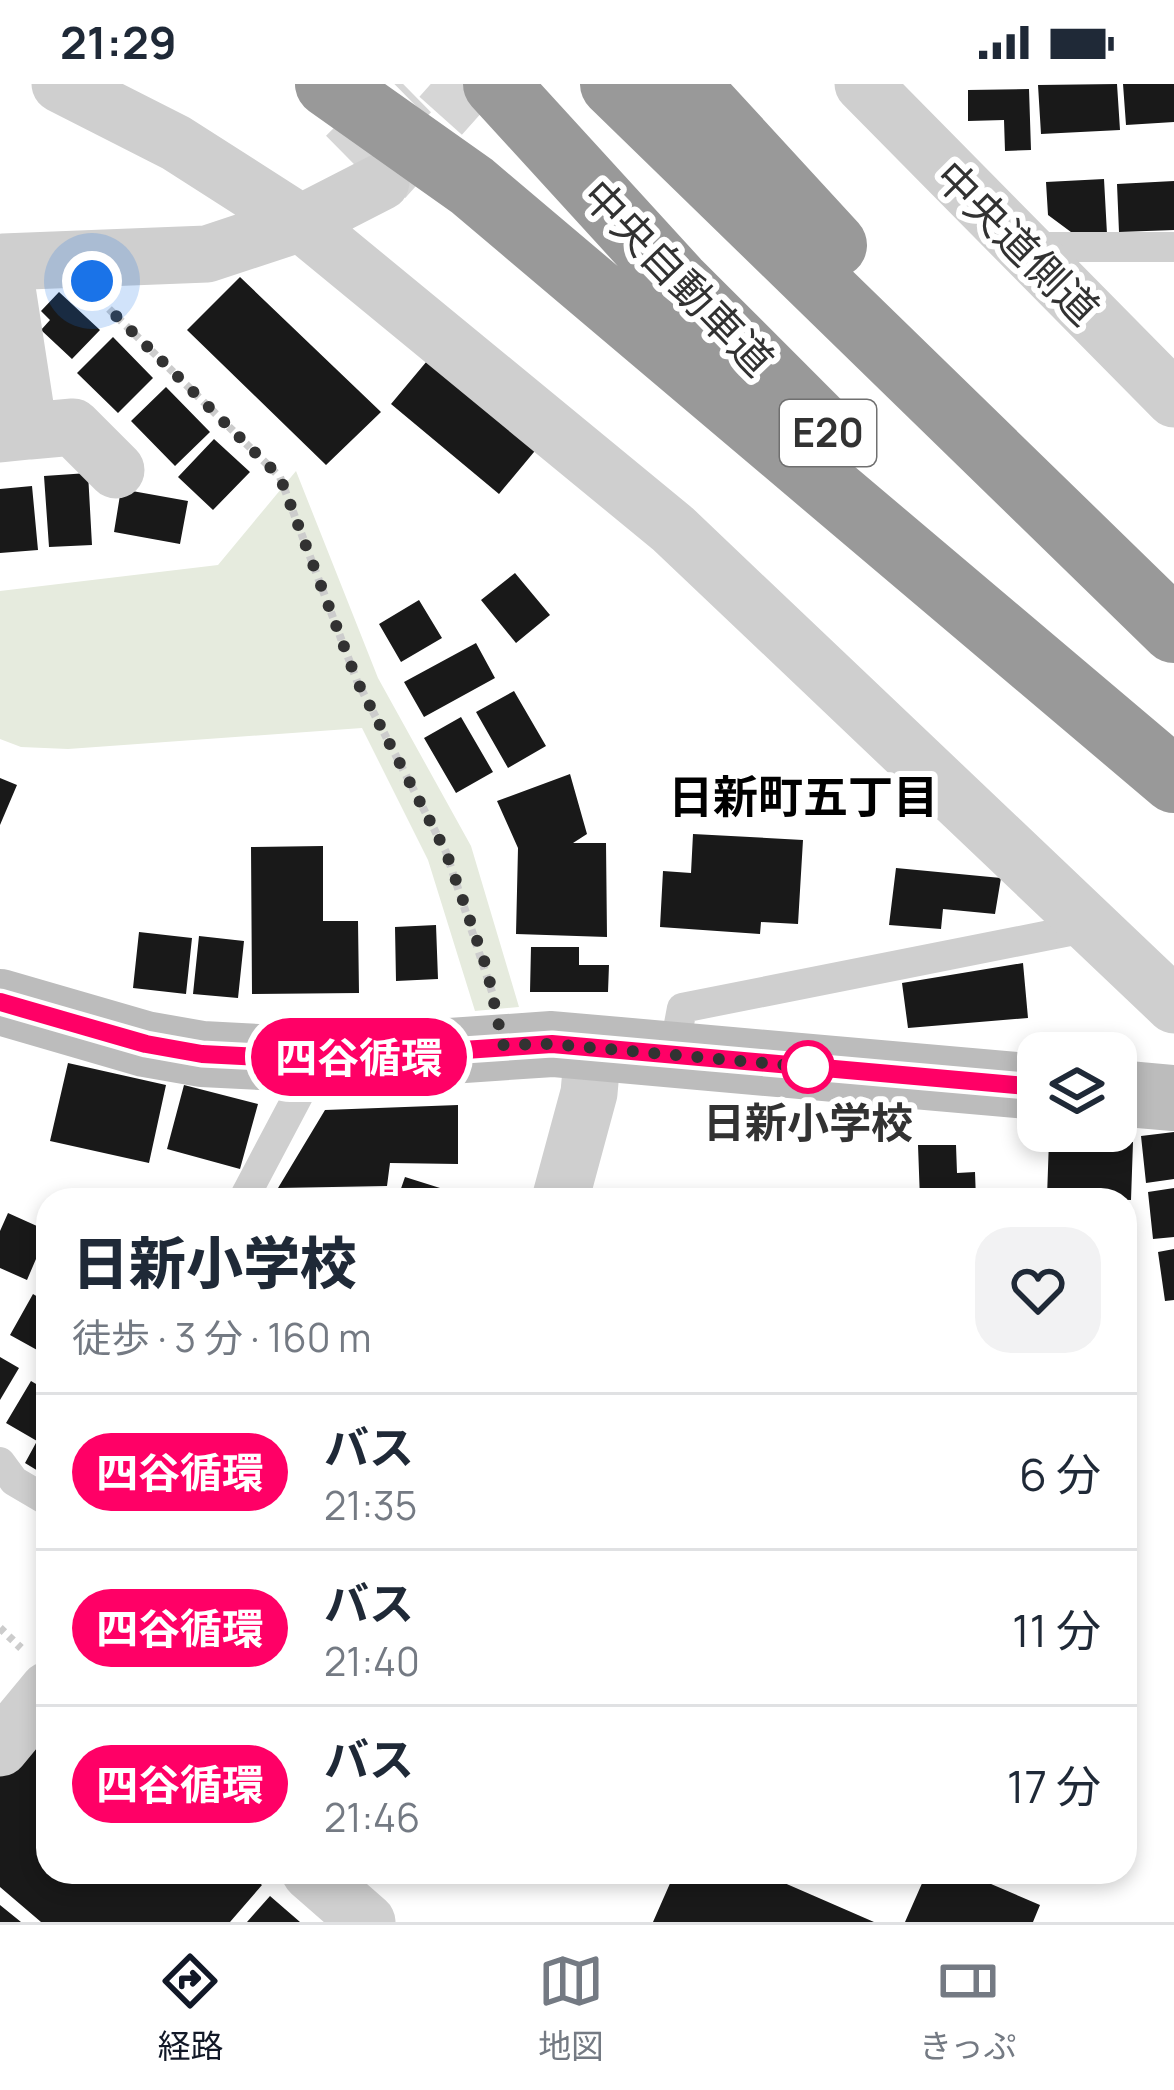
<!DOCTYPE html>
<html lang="ja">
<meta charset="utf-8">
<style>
body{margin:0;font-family:Manrope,"Noto Sans JP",sans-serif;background:#f2f2f3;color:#1f2937;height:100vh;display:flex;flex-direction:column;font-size:45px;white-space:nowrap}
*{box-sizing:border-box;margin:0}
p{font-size:39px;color:#747a83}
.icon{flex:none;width:66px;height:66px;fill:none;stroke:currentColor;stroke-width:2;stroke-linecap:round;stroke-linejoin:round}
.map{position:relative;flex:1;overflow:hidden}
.drawer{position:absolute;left:36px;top:1104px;width:1101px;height:696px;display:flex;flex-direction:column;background:#fff;border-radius:36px;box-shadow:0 6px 18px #0003}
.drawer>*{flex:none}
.badge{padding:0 24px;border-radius:39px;font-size:42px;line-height:78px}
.fabs{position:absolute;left:1017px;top:948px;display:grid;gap:24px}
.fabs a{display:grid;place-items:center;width:120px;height:120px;border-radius:24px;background:#fff;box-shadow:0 6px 18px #0003;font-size:60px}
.you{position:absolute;width:60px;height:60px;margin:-30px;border:9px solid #fff;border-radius:50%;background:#1a73e8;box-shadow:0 0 0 18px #1a73e833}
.map>.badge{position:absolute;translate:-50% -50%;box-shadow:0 0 0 6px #fff}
.round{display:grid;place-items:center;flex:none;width:126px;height:126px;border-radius:36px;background:#f2f2f3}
.summary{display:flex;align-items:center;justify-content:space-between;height:204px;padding:0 36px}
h1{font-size:57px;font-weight:800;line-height:90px}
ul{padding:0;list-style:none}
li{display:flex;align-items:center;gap:36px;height:156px;padding:0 36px;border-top:3px solid #e0e1e3}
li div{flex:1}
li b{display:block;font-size:45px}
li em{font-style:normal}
li .badge{min-width:132px;font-weight:700;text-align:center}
.status{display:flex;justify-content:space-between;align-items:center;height:84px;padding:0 60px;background:#fff;direction:ltr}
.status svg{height:33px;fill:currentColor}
.menu{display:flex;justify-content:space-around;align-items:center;height:168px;border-top:3px solid #e0e1e3;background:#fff;font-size:33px;color:#747a83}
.menu a{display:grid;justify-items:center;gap:6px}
.menu .current{color:#111827}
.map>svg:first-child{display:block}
.green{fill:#e6ebde}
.building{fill:#191919}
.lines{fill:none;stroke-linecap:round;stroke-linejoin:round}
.street-tunnel{stroke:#d6d6d6;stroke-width:57;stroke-dasharray:57 28;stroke-linecap:butt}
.path{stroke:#ccc;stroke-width:8;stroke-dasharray:6 6;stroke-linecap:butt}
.lane{stroke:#cfcfcf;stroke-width:30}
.street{stroke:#cfcfcf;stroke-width:57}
.secondary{stroke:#bcbcbc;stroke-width:66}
.highway{stroke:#999;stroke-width:66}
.line-casing{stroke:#fff;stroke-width:27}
.line{stroke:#f06;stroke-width:18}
.walk{stroke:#323232;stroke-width:12;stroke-dasharray:0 21.6}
.stop-dot{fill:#fff;stroke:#f06;stroke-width:6}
.labels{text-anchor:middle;stroke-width:12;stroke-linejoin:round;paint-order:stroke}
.shield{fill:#fff;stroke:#707070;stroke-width:3}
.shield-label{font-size:39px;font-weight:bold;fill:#323232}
.street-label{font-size:42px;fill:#323232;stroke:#fff}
.stop-label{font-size:42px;font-weight:bold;fill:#323232;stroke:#fff}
.neighbourhood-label{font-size:45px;font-weight:bold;fill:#000;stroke:#fff}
</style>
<div class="status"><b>21:29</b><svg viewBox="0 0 49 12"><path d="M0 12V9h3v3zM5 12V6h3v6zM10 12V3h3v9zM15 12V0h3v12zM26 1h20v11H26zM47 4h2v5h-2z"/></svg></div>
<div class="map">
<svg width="1174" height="1838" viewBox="0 0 1174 1838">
<rect width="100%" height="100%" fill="#fff"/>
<path class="green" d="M296,387l82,207 93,168 48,161 -44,4 -47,-151 -66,-132 -294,21 -47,-2 -21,-8v-148l218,-26z"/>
<path class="building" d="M1117,0l3,46 -79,4 -3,-49z
M1123,0h51v38l-48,3z
M1029,5l2,61 -26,1 -1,-31 -36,1v-31z
M1104,95l3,55 -32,1 -27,-20 -2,-33z
M1174,97v49l-55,2 -2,-48z
M240,193l141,135 -55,53 -139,-135z
M59,208l41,38 -28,29 -31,-29 9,-10 -9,-9z
M113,253l40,41 -35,35 -41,-40z
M432,271l107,91 -40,48 -108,-90z
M166,303l44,45 -35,34 -44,-45z
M214,355l36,33 -37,38 -35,-33z
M88,389l4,72 -43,2 -5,-71z
M32,402l6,64 -38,3v-64z
M121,405l67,12 -8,43 -66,-12z
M515,489l35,42 -34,28 -35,-43z
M419,516l23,38 -41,24 -22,-38z
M476,559l19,35 -71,39 -20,-35z
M514,607l32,55 -38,22 -32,-56z
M461,633l32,55 -37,21 -32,-55z
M570,690l17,60 -14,9h33l1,94 -91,-3 2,-86 -21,-47z
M0,694l17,7 -17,40z
M693,750l110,6 -5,84 -37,-2 -1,12 -100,-7 3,-56 28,2z
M323,762v75h35l1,72 -107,1 -1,-147z
M896,784l105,10 -6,36 -52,-5 -2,20 -52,-4z
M436,841l2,54 -42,2 -1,-54z
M139,848l53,6 -6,56 -53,-6z
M199,852l45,5 -6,57 -45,-4z
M531,863h48v18h30l-1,27h-78z
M1023,879l5,55 -120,10 -6,-45z
M68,979l98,22 -17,78 -99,-22z
M184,1001l74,19 -18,65 -73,-20z
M458,1021v59l-68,-1 -3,23 -109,2 47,-78z
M1174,1048v47l-28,4 -5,-47z
M1049,1056l84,2 -2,58 -84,-3z
M918,1061h38l1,28 18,-1 1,28h-56z
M405,1093l70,22v1h-78z
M1174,1104v49l-21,2 -5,-47z
M125,1105l25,11h-30z
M8,1129l40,18 -21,49 -27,-12v-37z
M1174,1165v51l-9,1 -7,-49z
M33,1210l15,9v53l-38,-21z
M0,1273l19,11 -19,32z
M31,1297l17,10v86l-23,-14 12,-22 -31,-18z
M48,1634v154h198l16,13 -32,37h-189l-41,-35v-113z
M675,1788h84l115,50h-221z
M927,1788h36l77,33 -7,17h-128z
M270,1812l30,26h-53z
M0,1821l21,17h-21z"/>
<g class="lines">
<path class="street-tunnel" d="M346,72l65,-64
M384,95l85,-95"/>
<path class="path" d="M109,225l171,168 77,204 89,171 47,143
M0,1544l21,20"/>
<path class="lane" d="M1024,163h150
M673,972l9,-48 413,-82
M243,1116l74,-140
M0,1378l14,19 34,20"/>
<path class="street" d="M60,0l116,59 125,80 372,306 501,476
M863,0l311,315
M29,347l44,-4 43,43
M0,350l29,-3 -26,-169 204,-8 94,-31 80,-41
M560,1116l29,-107 4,-45
M0,1664l48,-58
M310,1788l57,50"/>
<path class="secondary" d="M0,918l145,42 57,10 115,6 235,-16 486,43
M1116,1009l58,5"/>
<path class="highway" d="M328,0l144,102 702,594
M496,0l181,198 145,145
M613,0l561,546
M686,0l148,161"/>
</g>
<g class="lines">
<g class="line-casing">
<path id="line" d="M0,918l146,42 56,10 115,6 235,-16 486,43"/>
</g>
<use href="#line" class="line"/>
<path class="walk" d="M92,197l14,25 174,171 77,204 89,171 41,117 16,76 49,-1 256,23"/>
</g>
<circle class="stop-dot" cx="808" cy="983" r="24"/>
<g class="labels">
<rect class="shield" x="780" y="316" width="96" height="66" rx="9"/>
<g class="shield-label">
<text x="828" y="363">E20</text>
</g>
<g class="street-label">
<text transform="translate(1017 159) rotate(45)" y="15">中央道側道</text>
<text transform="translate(678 194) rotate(46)" y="15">中央自動車道</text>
</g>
<g class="stop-label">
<text x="808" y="1054">日新小学校</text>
</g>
<g class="neighbourhood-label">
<text x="803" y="729">日新町五丁目</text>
</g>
</g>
</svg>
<div class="fabs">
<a><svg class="icon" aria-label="layers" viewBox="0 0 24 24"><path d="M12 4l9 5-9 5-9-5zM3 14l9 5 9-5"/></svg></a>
</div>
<div class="you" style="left:92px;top:197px"></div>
<b class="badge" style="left:359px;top:973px;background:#f06;color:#fff">四谷循環</b>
<section class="drawer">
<div class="summary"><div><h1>日新小学校</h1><p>徒歩 · 3 分 · 160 m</p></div><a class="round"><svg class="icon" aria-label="heart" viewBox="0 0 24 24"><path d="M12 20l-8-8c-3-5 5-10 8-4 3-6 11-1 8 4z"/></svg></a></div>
<ul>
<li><span class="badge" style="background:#f06;color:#fff">四谷循環</span><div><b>バス</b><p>21:35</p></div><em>6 分</em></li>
<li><span class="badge" style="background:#f06;color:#fff">四谷循環</span><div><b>バス</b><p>21:40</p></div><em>11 分</em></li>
<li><span class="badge" style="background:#f06;color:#fff">四谷循環</span><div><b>バス</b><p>21:46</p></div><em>17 分</em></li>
</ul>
</section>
</div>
<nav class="menu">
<a class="current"><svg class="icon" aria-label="directions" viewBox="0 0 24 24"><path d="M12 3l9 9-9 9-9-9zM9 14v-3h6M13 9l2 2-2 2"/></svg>経路</a>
<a><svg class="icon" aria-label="map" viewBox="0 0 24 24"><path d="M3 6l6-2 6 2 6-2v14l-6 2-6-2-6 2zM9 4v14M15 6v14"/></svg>地図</a>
<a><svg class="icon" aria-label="tickets" viewBox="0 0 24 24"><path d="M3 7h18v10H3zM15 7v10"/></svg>きっぷ</a>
</nav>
